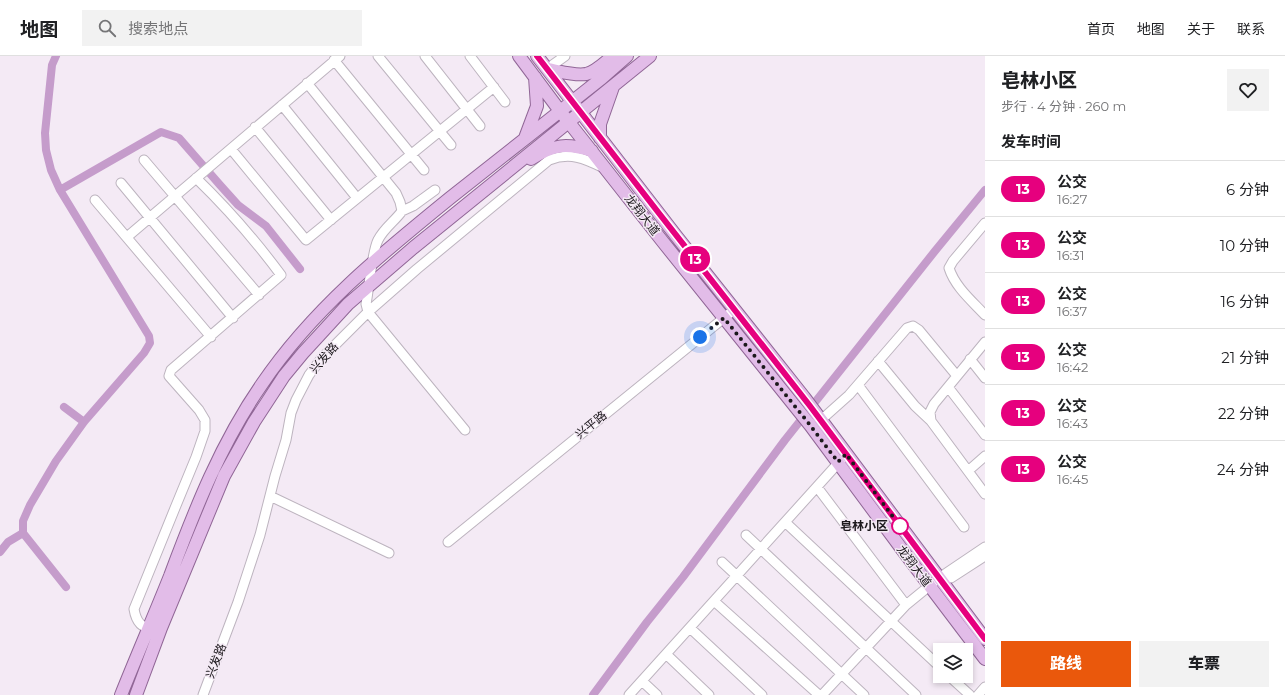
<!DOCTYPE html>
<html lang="zh">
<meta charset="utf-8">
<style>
body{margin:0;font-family:Montserrat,"Noto Sans SC",sans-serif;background:#f2f2f2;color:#202124;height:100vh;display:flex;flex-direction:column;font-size:15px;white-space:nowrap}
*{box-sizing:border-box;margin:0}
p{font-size:13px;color:#757577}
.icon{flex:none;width:22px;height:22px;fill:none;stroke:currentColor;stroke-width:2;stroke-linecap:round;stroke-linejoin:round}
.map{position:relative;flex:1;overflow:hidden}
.details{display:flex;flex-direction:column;background:#fff;width:300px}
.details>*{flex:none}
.badge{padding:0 8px;border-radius:13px;font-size:14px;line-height:26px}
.buttons{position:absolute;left:933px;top:587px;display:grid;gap:8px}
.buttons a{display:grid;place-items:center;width:40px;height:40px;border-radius:0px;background:#fff;box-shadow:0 2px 6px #0003;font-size:20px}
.you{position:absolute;width:20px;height:20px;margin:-10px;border:3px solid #fff;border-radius:50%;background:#1a73e8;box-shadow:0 0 0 6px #1a73e833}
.map>.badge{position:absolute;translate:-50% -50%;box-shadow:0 0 0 2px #fff}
h2{padding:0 16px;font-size:15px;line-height:36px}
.round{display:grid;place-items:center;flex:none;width:42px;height:42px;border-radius:0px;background:#f2f2f2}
.headline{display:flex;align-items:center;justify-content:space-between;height:68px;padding:0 16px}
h1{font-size:19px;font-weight:800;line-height:30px}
.primary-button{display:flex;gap:8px;margin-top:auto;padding:8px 16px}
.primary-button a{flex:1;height:46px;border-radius:0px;background:#ea580c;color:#fff;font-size:16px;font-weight:800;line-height:46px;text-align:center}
.primary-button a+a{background:#f2f2f2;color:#202124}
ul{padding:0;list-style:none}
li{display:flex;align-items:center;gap:12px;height:56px;padding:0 16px;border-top:1px solid #e0e0e0}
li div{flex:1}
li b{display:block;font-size:15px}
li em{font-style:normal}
li .badge{min-width:44px;font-weight:700;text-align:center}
header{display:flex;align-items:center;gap:24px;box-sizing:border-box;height:56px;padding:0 20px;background:#fff;border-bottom:1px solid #e0e0e0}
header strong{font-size:19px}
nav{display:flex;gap:22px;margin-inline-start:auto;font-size:14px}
.search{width:280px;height:36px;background:#f2f2f2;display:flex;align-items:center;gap:10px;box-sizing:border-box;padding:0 14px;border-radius:0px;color:#757577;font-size:15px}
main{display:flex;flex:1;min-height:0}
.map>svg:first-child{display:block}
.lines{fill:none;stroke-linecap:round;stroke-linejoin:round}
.canal{stroke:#c59ccb;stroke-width:8}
.minor-casing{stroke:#bdb4bf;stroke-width:11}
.major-casing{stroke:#906696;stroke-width:14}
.minor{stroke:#fff;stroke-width:9}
.major{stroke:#e2bce8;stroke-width:12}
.line-casing{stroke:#fff;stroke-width:9}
.line{stroke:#e6007e;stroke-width:6}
.walk{stroke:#1c181c;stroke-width:4;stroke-dasharray:0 7.2}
.stop-dot{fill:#fff;stroke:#e6007e;stroke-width:2}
.labels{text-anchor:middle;stroke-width:3;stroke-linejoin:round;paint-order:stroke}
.street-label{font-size:12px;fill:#1c181c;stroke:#f4eaf5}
.stop-label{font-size:12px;font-weight:bold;fill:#1c181c;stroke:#f4eaf5;text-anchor:end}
</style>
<header>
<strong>地图</strong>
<div class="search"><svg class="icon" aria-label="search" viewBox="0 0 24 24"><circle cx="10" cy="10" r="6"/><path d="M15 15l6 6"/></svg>搜索地点</div>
<nav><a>首页</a><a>地图</a><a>关于</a><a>联系</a></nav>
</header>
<main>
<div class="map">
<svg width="985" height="639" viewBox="0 0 985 639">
<rect width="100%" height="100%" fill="#f4eaf5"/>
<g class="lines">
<path class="canal" d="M56,0l-4,9 -7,68 1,17 5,20 9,20 89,146 1,7 -6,10 -60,69 -28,39 -26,44 -7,16v12l43,54
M60,134l101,-58 18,6 41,47 18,20 28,21 34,43
M64,351l20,15
M0,496l8,-10 15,-9
M593,639l54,-73 36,-45 102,-137 150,-189 50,-61"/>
<g class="minor-casing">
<path id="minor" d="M378,0l73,89
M425,0l55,70
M470,0l35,46
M334,4l90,110
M547,13l18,-13
M307,27l89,110 4,9 2,9c-7,10 -18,17 -24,29 -6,11 -9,49 -12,64l2,8 97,118
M282,49l75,93
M255,71l76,93
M231,93l75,91 188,-153
M144,104l115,135
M121,127l112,135
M95,144l116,137
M402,155l11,-5 22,-16
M985,167l-32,38 -4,7c6,19 23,33 36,47
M127,181l213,-181
M985,286l-51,62 -4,8 1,9 54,73
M970,303l15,19
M878,305l37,45 16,15
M858,329l106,142
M948,331l37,48
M821,364l28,-25 58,-67 6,-2 6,4 38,46
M968,415l17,-15
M817,431l89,118
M270,440l119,57
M785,466l155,145
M746,479l170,160
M448,486l287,-233
M722,506l142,133
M939,522h12l34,-22
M714,545l105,94
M154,572c-13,1 -18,-7 -20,-19l41,-101 21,-51 9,-26v-11l-6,-10 -30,-34 2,-6 110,-95c-26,-35 -54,-67 -85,-97
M690,572l72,67
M666,598l43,41
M949,620l21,19
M642,625l15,14
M203,639l35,-93 22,-67 15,-59 11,-36 5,-27 5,-13 13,-25 12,-16 47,-47 49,-43 132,-109c21,-8 35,-2 55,8
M629,639l212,-235
M822,639l84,-90 33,-27 46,-31
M978,639l7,-8"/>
</g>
<g class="major-casing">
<path id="major" d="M519,0l41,55 103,131 147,183 94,127 81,107
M537,0l140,181 127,160 181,242
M547,13c12,2 27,7 39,5 10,-2 19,-12 27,-18
M525,82l12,-32 -2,-29
M600,82v-14l13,-37
M531,103c23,-15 36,-16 61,-8
M121,639c16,-40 33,-79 49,-119 25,-67 51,-133 92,-192 50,-74 119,-130 188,-186 51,-40 101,-80 152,-120l25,-22
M136,639l25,-67 63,-152 30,-54 30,-46 19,-23 45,-49 65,-56 237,-192"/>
</g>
<use href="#minor" class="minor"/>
<use href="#major" class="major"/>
</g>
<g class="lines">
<g class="line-casing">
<path id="line" d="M537,0l121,156 152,194 175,233"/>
</g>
<use href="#line" class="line"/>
<path class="walk" d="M700,281l24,-19 86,107 28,37 8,-8 54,72"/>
</g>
<circle class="stop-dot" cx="900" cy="470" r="8"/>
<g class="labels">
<g class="street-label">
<text transform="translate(642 159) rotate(52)" y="4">龙翔大道</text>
<text transform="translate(324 302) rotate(-49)" y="4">兴发路</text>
<text transform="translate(591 369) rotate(-39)" y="4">兴平路</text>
<text transform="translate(914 510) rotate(53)" y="4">龙翔大道</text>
<text transform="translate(216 605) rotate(-69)" y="4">兴发路</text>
</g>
<g class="stop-label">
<text x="888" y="474">皂林小区</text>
</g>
</g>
</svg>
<div class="buttons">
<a><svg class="icon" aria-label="layers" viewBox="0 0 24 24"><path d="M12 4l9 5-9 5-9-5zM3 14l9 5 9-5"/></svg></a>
</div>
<div class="you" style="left:700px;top:281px"></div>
<b class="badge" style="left:695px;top:203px;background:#e6007e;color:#fff">13</b>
</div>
<section class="details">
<div class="headline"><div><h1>皂林小区</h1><p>步行 · 4 分钟 · 260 m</p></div><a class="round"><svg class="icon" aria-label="heart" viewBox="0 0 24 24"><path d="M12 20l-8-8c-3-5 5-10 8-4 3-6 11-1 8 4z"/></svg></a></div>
<h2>发车时间</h2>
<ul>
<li><span class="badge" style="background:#e6007e;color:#fff">13</span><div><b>公交</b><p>16:27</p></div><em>6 分钟</em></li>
<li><span class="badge" style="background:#e6007e;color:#fff">13</span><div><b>公交</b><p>16:31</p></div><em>10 分钟</em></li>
<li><span class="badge" style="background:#e6007e;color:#fff">13</span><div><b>公交</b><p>16:37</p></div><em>16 分钟</em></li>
<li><span class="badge" style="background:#e6007e;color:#fff">13</span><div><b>公交</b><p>16:42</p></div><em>21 分钟</em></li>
<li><span class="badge" style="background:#e6007e;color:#fff">13</span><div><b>公交</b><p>16:43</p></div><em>22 分钟</em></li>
<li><span class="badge" style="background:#e6007e;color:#fff">13</span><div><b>公交</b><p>16:45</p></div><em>24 分钟</em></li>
</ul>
<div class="primary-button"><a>路线</a><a>车票</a></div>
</section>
</main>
